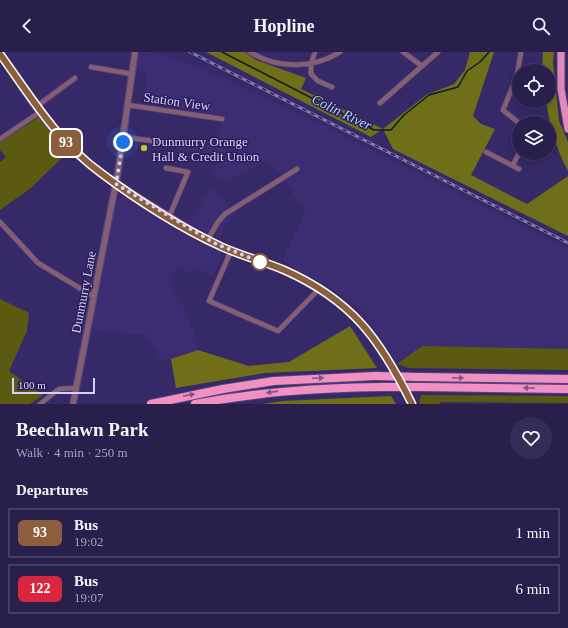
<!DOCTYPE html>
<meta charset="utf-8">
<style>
body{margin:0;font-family:"Times New Roman",serif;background:#342c57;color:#f1f3f6;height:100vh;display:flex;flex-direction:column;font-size:15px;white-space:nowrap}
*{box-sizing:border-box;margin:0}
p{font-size:13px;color:#a5a2b6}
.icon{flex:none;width:22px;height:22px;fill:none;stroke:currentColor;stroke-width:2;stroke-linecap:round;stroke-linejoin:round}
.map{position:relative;height:352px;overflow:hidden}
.sheet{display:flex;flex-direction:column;background:#281f4d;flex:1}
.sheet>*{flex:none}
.badge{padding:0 8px;border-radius:6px;font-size:14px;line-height:26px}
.buttons{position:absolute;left:512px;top:12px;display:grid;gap:8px}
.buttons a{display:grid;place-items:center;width:44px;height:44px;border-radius:50%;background:#281f4d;box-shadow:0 2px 10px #0003,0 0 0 1px #443d65;font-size:20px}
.scale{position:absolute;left:12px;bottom:10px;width:83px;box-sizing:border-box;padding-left:4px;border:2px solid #d4d1f7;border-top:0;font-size:11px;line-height:14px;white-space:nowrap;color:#d4d1f7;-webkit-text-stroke:3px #2d1e5b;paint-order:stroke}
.you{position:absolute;width:20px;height:20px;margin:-10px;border:3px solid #fff;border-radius:50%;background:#1a73e8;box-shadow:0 0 0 6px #1a73e833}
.map>.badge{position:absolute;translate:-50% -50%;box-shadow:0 0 0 2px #fff}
h2{padding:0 16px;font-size:15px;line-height:36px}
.round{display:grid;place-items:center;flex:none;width:42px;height:42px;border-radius:21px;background:#342c57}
.summary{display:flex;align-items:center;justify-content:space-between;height:68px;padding:0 16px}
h1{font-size:19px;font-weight:700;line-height:30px}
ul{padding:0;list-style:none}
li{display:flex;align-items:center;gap:12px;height:50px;margin:0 8px 6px;padding:0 8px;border:2px solid #443d65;border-radius:0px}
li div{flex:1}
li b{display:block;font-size:15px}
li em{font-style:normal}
li .badge{min-width:44px;font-weight:700;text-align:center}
header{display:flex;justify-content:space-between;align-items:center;height:52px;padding:0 16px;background:#281f4d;font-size:18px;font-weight:700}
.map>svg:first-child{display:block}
.built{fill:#3c2d73}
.green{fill:#5a5a11}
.forest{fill:#6f6f19}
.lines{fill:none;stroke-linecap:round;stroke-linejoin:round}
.stream{stroke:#0c1c24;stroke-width:1.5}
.minor-casing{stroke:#4f447e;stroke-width:6}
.tertiary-casing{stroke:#4f447e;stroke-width:8}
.primary-casing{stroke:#4f447e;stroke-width:9}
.trunk-casing{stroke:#4f447e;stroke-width:9}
.motorway-casing{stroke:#4f447e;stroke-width:10}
.minor{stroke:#865e71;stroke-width:4.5}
.tertiary{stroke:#865e71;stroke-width:5.5}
.primary{stroke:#d383ab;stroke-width:7}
.trunk{stroke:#e28ab6;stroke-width:7}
.motorway{stroke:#f291c1;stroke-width:8}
.rail-casing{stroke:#827aad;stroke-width:3}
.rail{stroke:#2d1e5b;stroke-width:1.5;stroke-dasharray:4.5;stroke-linecap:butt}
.motorway-bridge-casing{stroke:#4f447e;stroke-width:10;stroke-linecap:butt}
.motorway-bridge{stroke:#f291c1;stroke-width:8}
.oneway{fill:#865289}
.line-casing{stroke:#fff;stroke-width:9}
.line{stroke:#8b5e3c;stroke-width:6}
.walk{stroke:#d4d1f7;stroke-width:4;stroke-dasharray:0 7.2}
.poi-dot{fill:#bfbe41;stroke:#2d1e5b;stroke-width:1.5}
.stop-dot{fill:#fff;stroke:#8b5e3c;stroke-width:2}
.labels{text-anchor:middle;stroke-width:3;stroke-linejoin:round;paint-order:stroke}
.street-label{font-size:13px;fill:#d4d1f7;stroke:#2d1e5b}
.poi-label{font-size:13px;fill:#d4d1f7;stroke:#2d1e5b;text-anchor:start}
.water-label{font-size:14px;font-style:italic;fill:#a4d8f1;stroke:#2d1e5b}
</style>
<header><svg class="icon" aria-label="back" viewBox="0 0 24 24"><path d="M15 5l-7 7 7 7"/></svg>Hopline<svg class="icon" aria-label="search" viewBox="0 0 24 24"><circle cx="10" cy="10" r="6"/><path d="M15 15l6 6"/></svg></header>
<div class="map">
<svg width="568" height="352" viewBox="0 0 568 352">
<rect width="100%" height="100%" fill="#362967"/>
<path class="built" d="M139,0h15l50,17 121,57 243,122v101l-146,-3 -25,18 -37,-56 -40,-26 -26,-13 -11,-10 22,-46 -25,-41 -14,-11 -40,21 -16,-8 13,-19 -48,-6 2,-11 38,4 2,-1 6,-26 -79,-12 3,-29 -11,-2z
M209,137l15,9 10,19 -8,6 -3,6 1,1 -5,8 -30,-13z
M124,144l44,26h1l54,29 -10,26 -19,-10 -4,6 -11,-6 -9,10 1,7 8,14 15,33 4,19 -35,12 -18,-28 -2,1 -53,-6 25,-129z"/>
<path class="green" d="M39,65l29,35 -37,36 -31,22v-48l6,-5 -6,-7v-8z
M0,247l29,14 -2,18 -18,40 34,24 -13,9h-30z
M422,294l146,3v21l-159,-2 -12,-4z
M421,343l147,1v7l-128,-1 -1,2h-20z"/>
<path class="forest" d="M206,0h39l11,8 50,18 -5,11 82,40 43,-34 28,-11 11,-14 5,-18h24l-21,64 8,8 14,5 -24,46 56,29 41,-28v60l-175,-87 -10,-20 -12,8z
M543,0h11l-1,10 6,59 9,21v29c-12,-22 -18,-45 -22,-70h3v-30h-7z
M350,274l27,42 -112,5 -89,15 -5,-29 27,-9 51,16 40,-4z
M391,344l5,8h-133l19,-3z"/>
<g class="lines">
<path class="stream" d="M222,0l152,78h17l13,-15 25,-20 29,-8 9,-16 13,-9 9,-10"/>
<g class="minor-casing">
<path id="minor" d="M250,0c27,17 63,17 90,0
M315,0l-4,12v10l7,7 14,6
M403,0l19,14
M91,15l41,7
M380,51l58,-51
M128,53l94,14
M37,54l38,-28
M519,71l-16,-13 14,-34 4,-24
M123,85l46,6
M0,87l40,-27
M486,100l33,17
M513,113l6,-12
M166,116l22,4 -19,45
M0,170l38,41 55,33
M208,187l10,-17 7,-8 72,-45
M231,199l-22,50 69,30 41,-42
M40,352l19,-15 16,-1"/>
</g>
<g class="tertiary-casing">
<path id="tertiary" d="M73,352l45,-232 17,-120"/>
</g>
<g class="primary-casing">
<path id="primary" d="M0,2c27,38 51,81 89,110 23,18 48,33 72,48 18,11 36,23 55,32 22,11 46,17 68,26 68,31 96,69 128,134"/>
</g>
<g class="trunk-casing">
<path id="trunk" d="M561,0v37l7,40"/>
</g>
<g class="motorway-casing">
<path id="motorway" d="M419,325l149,2
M423,335l145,2
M151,352l72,-15 51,-8 101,-5
M195,352c64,-12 120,-16 186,-17"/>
</g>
<use href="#minor" class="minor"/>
<use href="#tertiary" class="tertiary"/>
<use href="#primary" class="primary"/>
<use href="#trunk" class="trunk"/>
<use href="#motorway" class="motorway"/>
<g class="rail-casing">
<path id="rail" d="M190,0l378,191"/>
</g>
<use href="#rail" class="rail"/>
<g class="motorway-bridge-casing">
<path id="motorway-bridge" d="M375,324l44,1
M381,335h42"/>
</g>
<use href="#motorway-bridge" class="motorway-bridge"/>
</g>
<defs><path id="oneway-solid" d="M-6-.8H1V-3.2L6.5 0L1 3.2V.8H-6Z"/></defs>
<g class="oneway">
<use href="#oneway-solid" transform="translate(318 326) rotate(-3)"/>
<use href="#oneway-solid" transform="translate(458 326) rotate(1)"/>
<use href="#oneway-solid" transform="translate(529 336) rotate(-178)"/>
<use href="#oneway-solid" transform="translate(272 340) rotate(172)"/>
<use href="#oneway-solid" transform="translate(189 343) rotate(-12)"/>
</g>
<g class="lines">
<g class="line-casing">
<path id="line" d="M0,2c31,43 57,87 101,119 36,27 80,55 121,74 20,9 41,14 62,23 68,30 96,69 128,134"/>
</g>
<use href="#line" class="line"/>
<path class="walk" d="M123,90l-7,42 98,59 46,19"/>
</g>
<circle class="poi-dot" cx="144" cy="96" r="4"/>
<circle class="stop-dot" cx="260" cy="210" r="8"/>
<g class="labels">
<g class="street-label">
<text transform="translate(177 49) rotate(8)" y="5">Station View</text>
<text transform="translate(83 240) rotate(-79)" y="5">Dunmurry Lane</text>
</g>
<g class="poi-label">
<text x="152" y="94">Dunmurry Orange<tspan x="152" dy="15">Hall &amp; Credit Union</tspan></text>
</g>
<g class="water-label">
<text transform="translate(342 60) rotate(26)" y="5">Colin River</text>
</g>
</g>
</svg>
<div class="buttons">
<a><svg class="icon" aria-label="locate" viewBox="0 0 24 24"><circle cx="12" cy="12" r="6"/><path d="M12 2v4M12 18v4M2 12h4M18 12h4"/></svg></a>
<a><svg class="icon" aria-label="layers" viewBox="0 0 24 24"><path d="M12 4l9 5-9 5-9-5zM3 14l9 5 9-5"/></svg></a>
</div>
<div class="scale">100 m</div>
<div class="you" style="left:123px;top:90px"></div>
<b class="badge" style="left:66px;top:91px;background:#8b5e3c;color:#fff">93</b>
</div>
<section class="sheet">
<div class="summary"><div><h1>Beechlawn Park</h1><p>Walk · 4 min · 250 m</p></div><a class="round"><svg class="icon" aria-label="heart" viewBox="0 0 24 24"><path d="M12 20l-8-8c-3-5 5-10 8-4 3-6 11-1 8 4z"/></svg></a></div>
<h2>Departures</h2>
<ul>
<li><span class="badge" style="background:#8b5e3c;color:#fff">93</span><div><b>Bus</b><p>19:02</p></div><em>1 min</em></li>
<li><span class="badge" style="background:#d7263d;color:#fff">122</span><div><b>Bus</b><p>19:07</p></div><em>6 min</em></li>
</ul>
</section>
